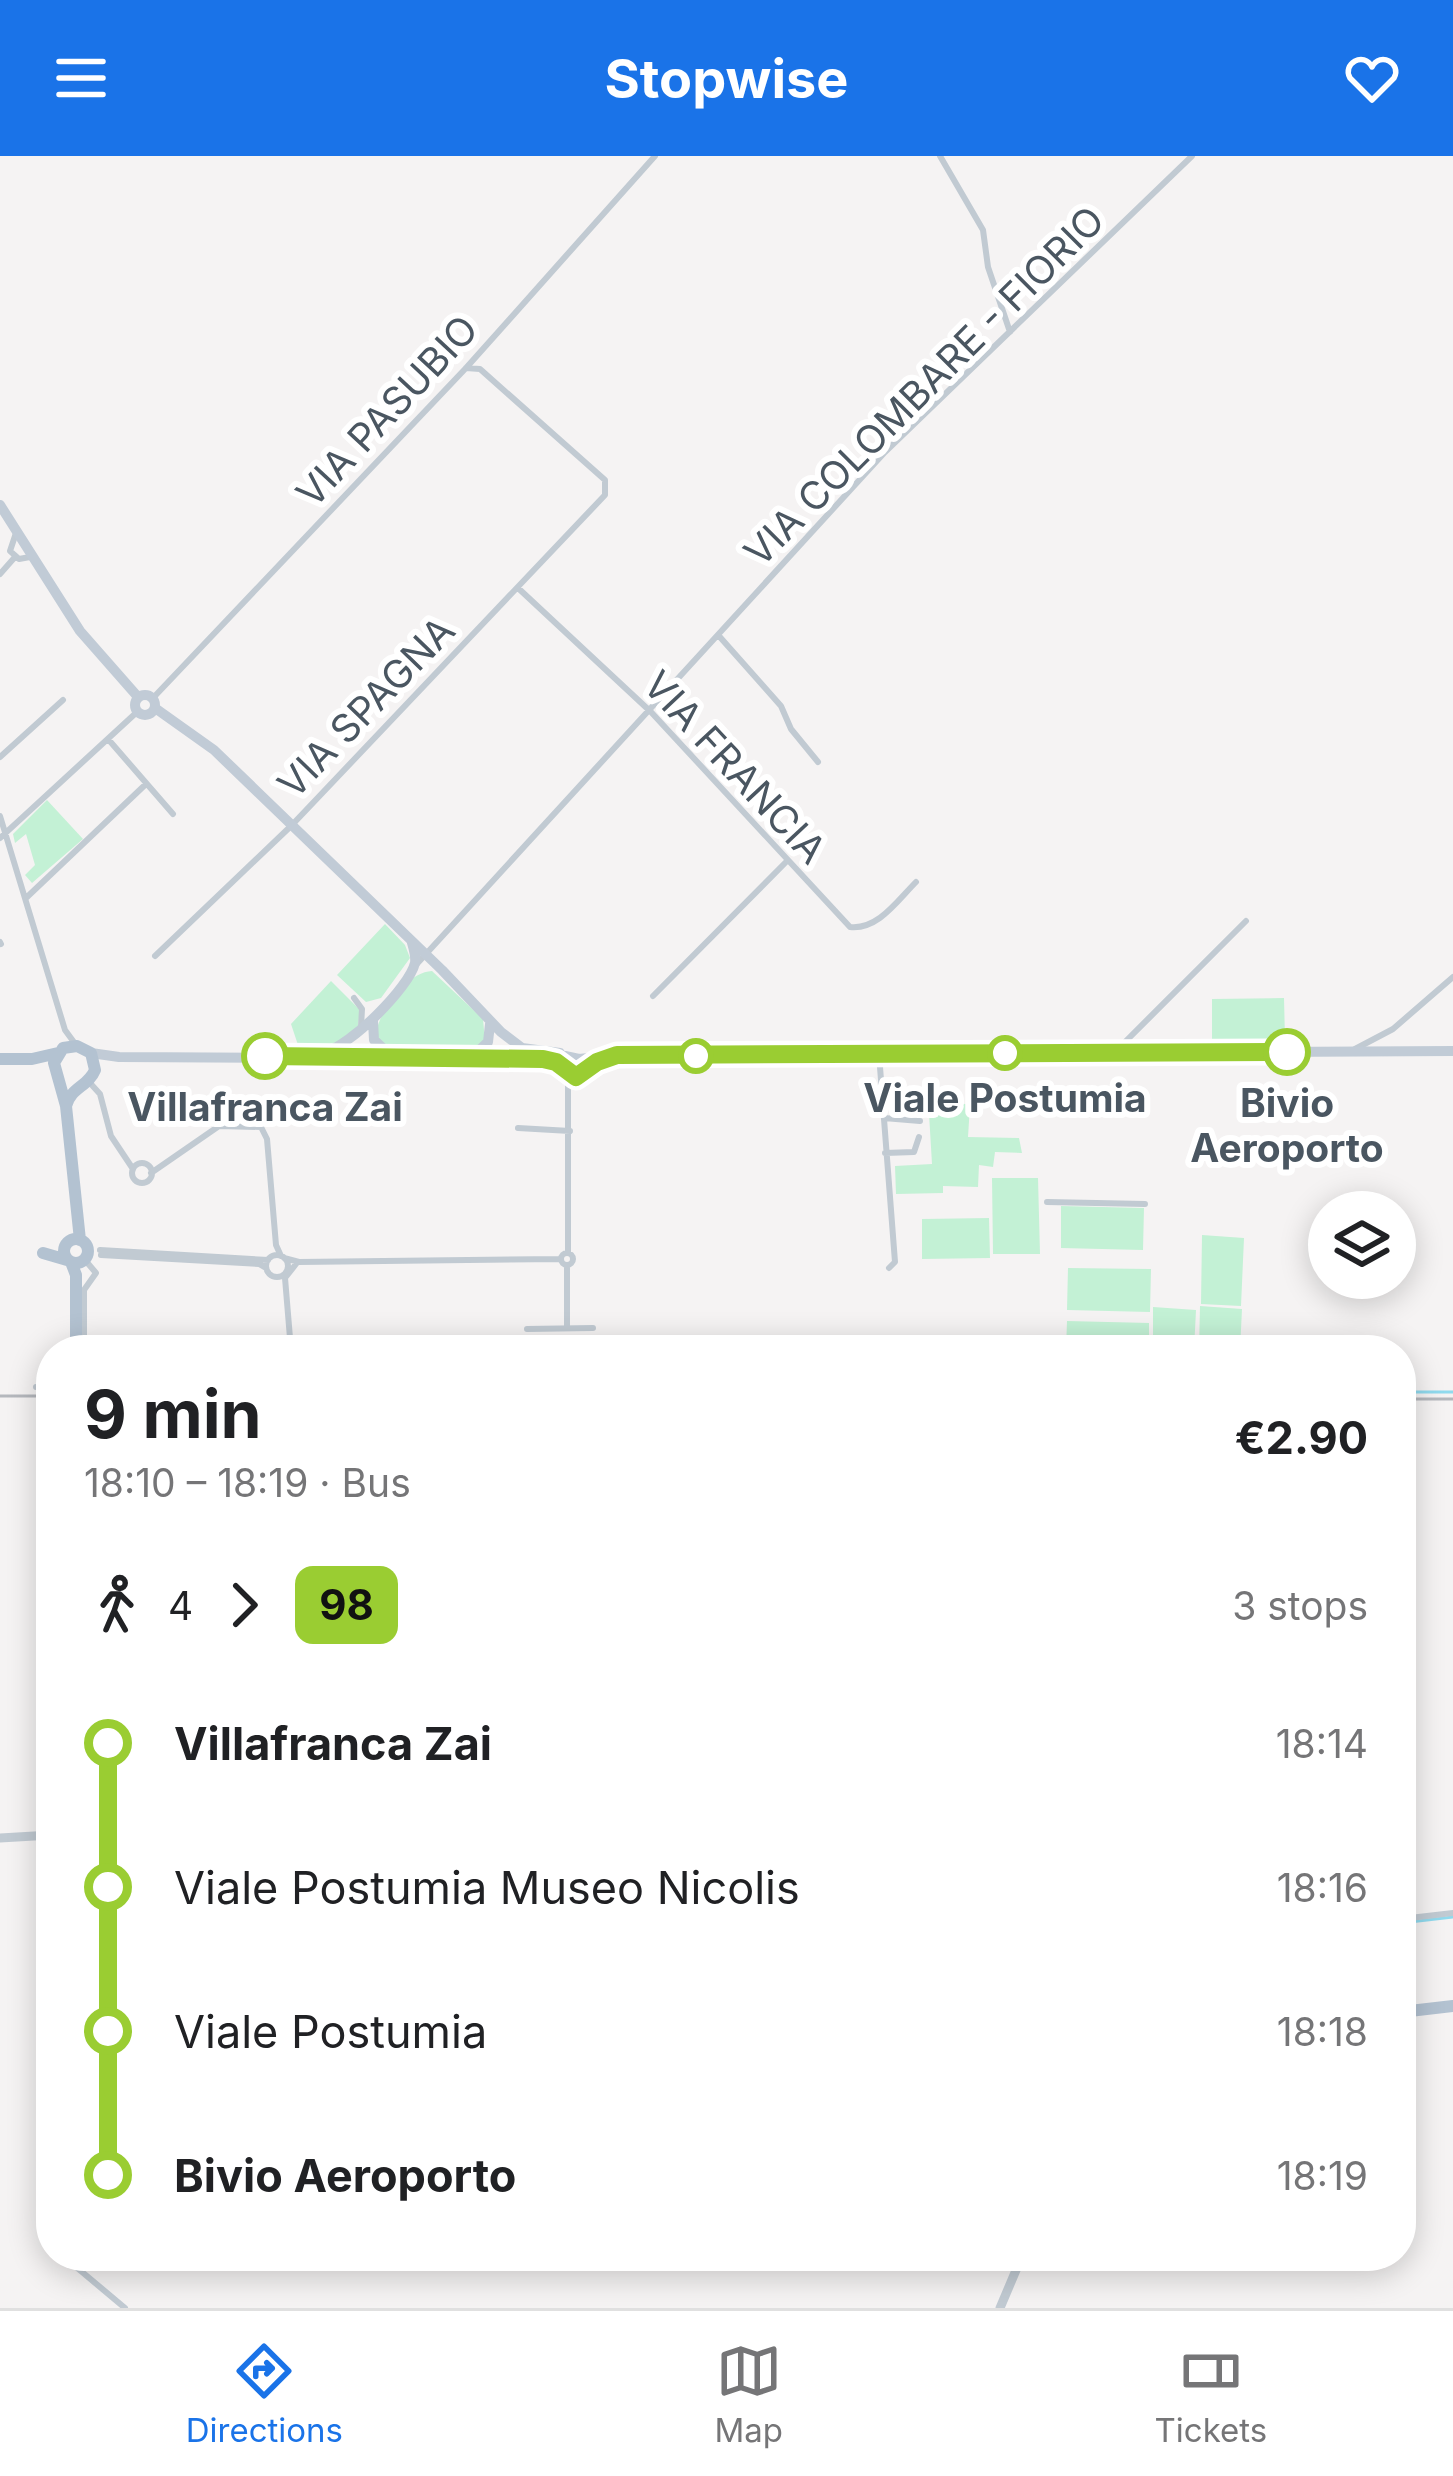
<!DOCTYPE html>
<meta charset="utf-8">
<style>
body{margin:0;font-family:Inter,sans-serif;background:#f6f6f6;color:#202124;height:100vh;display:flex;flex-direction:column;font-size:45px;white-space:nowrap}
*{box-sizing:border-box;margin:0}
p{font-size:39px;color:#757577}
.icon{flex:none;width:66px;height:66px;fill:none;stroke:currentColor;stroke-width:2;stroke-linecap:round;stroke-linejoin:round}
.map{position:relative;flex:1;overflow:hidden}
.panel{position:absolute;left:36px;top:1179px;width:1380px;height:936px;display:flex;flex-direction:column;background:#fff;border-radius:48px;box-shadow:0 6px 30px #0003}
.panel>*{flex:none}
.badge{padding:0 24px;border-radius:18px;font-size:42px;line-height:78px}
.tools{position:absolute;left:1308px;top:1035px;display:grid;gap:24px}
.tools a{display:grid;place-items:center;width:108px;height:108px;border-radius:50%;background:#fff;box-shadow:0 6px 30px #0003;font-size:60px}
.map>.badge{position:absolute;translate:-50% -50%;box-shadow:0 0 0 6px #fff}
.legs{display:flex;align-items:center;gap:18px;height:132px;padding:0 48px;font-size:39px}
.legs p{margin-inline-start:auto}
.headline{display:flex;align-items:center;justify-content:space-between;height:204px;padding:0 48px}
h1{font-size:66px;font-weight:700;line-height:90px}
ul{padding:0 48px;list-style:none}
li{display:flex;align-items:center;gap:42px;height:144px;font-size:45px}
li i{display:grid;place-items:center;width:18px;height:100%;margin:0 15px;background:currentColor}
li i::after{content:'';width:30px;height:30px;margin:-15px;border:9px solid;border-radius:50%;background:#fff}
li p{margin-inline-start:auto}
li:first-child i{background:linear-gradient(#0000 50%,currentColor 0)}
li:last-child i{background:linear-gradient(currentColor 50%,#0000 0)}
header{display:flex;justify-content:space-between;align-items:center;height:156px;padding:0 48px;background:#1a73e8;color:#fff;font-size:54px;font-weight:700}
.dock{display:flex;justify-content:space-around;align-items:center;height:168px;border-top:3px solid #e0e0e0;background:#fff;font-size:33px;color:#757577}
.dock a{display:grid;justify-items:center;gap:6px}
.dock .selected{color:#1a73e8}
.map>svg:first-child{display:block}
.green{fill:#c3f1d5}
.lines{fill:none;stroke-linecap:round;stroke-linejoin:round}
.stream{stroke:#90daee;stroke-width:3}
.minor{stroke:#c1cad2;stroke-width:6}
.tertiary{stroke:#c1cad2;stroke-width:9}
.secondary{stroke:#c1cbd6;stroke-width:10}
.primary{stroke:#b3c2d1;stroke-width:12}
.rail{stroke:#b5b8bd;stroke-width:3}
.line-1-casing{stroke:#fff;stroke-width:27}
.line-1{stroke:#9acd32;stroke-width:18}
.stop-1-dot{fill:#fff;stroke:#9acd32;stroke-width:6}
.labels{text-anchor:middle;stroke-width:12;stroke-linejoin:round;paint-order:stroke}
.street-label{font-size:39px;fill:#4a5661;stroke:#fff}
.stop-label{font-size:39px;font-weight:bold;fill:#4a5661;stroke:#fff}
</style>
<header><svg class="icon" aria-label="menu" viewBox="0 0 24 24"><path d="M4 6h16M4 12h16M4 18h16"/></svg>Stopwise<svg class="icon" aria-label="heart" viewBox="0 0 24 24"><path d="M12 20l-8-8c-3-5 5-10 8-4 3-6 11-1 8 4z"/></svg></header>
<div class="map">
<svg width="1453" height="2152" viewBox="0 0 1453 2152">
<rect width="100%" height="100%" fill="#f5f3f3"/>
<path class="green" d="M47,644l36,39 -51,44 -7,-8 10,-10 -9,-31 -11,9 -2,-9z
M385,768l20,21 5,13 -29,40 -15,4 -29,-27z
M432,815l51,48 2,22 -7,7 -86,2 -10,-5 -6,-12c4,-24 32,-61 56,-62z
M331,825l29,29 -2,16 -16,15 -42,10 -9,-27z
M1284,842l1,41 -73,1v-41z
M928,941l42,8 -2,32 51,1 3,15 -27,-1 -2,15 -14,-2 -1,22 -35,-1v7l-47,1 -1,-28 37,-2z
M992,1022h46l2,76h-47z
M1061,1050l83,2 -1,42 -82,-2z
M989,1062l1,40 -68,1v-40z
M1202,1079l42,3 -3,68 -40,-2z
M1068,1112l83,1 -1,43 -83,-2z
M1200,1150l42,3 -2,41h-41z
M1153,1151l43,3 -2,40h-41z
M1067,1165l82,2v27h-83z"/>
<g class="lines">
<path class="stream" d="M1401,1236h52
M1401,1767l52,-6"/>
<path class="minor" d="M940,0l43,74 5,37 22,65
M16,377l-6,18 9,8 11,-2
M0,418l15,-17
M518,432l133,124 199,215c28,3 47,-26 66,-45
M719,480l62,70 10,23 27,33
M153,542l313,-330 189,-212
M108,583l65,75
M0,601l63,-57
M0,660l65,214 11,15
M0,682l137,-126
M26,742l120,-114
M0,786l1,2
M155,800l136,-130 314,-331v-15l-125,-111 -14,-1
M415,810l470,-514 307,-296
M653,840l133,-134
M354,842l8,11 -1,18
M1355,893l38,-20 60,-52
M1117,894l129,-129
M884,898l-4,13 15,195 -6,6
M90,927l10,11 11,42 22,33
M884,962l36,3
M518,972l52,3
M885,997l29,-1 5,-15
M132 1017a10 10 0 1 1 20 0a10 10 0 1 1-20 0Z
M151,1017l68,-47 42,1 6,12 9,106 5,11
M1047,1046l98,2
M100,1094l168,10
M561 1103a6 6 0 1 1 12 0a6 6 0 1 1-12 0Z
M568,1097v-179
M101,1099l158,9 7,4
M266 1110a11 11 0 1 1 22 0a11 11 0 1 1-22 0Z
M284,1102l15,4 262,-3
M567,1171v-62
M527,1173l66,-1
M84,1194v-60l12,-17 -11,-13
M291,1194l-6,-72 11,-14
M36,1231h15
M1401,1763l52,-6
M51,2080l-5,6 5,4
M63,2100l62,52"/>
<path class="tertiary" d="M0,1682l51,-3
M1000,2152l22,-52"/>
<path class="secondary" d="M0,349l80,126 58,66
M135 549a10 10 0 1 1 20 0a10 10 0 1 1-20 0Z
M155,552l59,42 228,220 59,62 21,16 38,5
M373,865l1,19 16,15
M325,896c25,-6 84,-64 90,-89 1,-7 -1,-13 -3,-20
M91,897l28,4 424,2 13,3 20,15 27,-17
M556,898l23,5 38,-4 836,-4
M472,901l16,-15 2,-18"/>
<path class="primary" d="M0,903h32l26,-6
M66,950c5,-19 22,-19 29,-36l-4,-17 -14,-7 -14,2 -9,15 12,43 14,134
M64 1095a12 12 0 1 1 24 0a12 12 0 1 1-24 0Z
M43,1097l24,7
M71,1106l5,13v75
M1401,1856l52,-6"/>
<path class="rail" d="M0,1240h51
M1401,1243h52"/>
</g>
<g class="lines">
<g class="line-1-casing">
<path id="line-1" d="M265,900l278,3 13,3 20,15 21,-15 20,-7 670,-3"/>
</g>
<use href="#line-1" class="line-1"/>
</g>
<g class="stop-1-dot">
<circle cx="1287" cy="896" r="21"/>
<circle cx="1005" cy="897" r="15"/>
<circle cx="265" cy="900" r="21"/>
<circle cx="696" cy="900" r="15"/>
</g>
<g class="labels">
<g class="street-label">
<text transform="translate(924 230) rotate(-45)" y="14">VIA COLOMBARE - FIORIO</text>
<text transform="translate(387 255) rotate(-47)" y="14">VIA PASUBIO</text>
<text transform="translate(366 551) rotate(-46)" y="14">VIA SPAGNA</text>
<text transform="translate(735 611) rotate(47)" y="14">VIA FRANCIA</text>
</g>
<g class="stop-label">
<text x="1005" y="956">Viale Postumia</text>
<text x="1287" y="961">Bivio<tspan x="1287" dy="45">Aeroporto</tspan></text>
<text x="265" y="965">Villafranca Zai</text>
</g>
</g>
</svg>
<div class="tools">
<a><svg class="icon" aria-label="layers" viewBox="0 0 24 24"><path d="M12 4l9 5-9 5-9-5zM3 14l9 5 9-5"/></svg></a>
</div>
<section class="panel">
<div class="headline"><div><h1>9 min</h1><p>18:10 – 18:19 · Bus</p></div><b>€2.90</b></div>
<div class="legs"><svg class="icon" aria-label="walk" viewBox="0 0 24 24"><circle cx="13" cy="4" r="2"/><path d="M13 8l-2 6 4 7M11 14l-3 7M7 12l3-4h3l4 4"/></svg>4<svg class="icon" aria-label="forward" viewBox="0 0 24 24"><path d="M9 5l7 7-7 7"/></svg><b class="badge" style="background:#9acd32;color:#111">98</b><p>3 stops</p></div>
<ul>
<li><i style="color:#9acd32"></i><b>Villafranca Zai</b><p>18:14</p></li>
<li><i style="color:#9acd32"></i><span>Viale Postumia Museo Nicolis</span><p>18:16</p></li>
<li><i style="color:#9acd32"></i><span>Viale Postumia</span><p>18:18</p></li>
<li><i style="color:#9acd32"></i><b>Bivio Aeroporto</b><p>18:19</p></li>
</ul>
</section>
</div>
<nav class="dock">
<a class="selected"><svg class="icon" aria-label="directions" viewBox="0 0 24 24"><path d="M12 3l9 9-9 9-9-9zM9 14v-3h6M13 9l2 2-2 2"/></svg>Directions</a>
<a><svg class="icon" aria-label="map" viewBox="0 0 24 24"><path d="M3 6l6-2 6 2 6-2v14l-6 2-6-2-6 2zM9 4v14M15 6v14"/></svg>Map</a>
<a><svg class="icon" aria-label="tickets" viewBox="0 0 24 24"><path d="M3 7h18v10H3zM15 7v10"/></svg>Tickets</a>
</nav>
